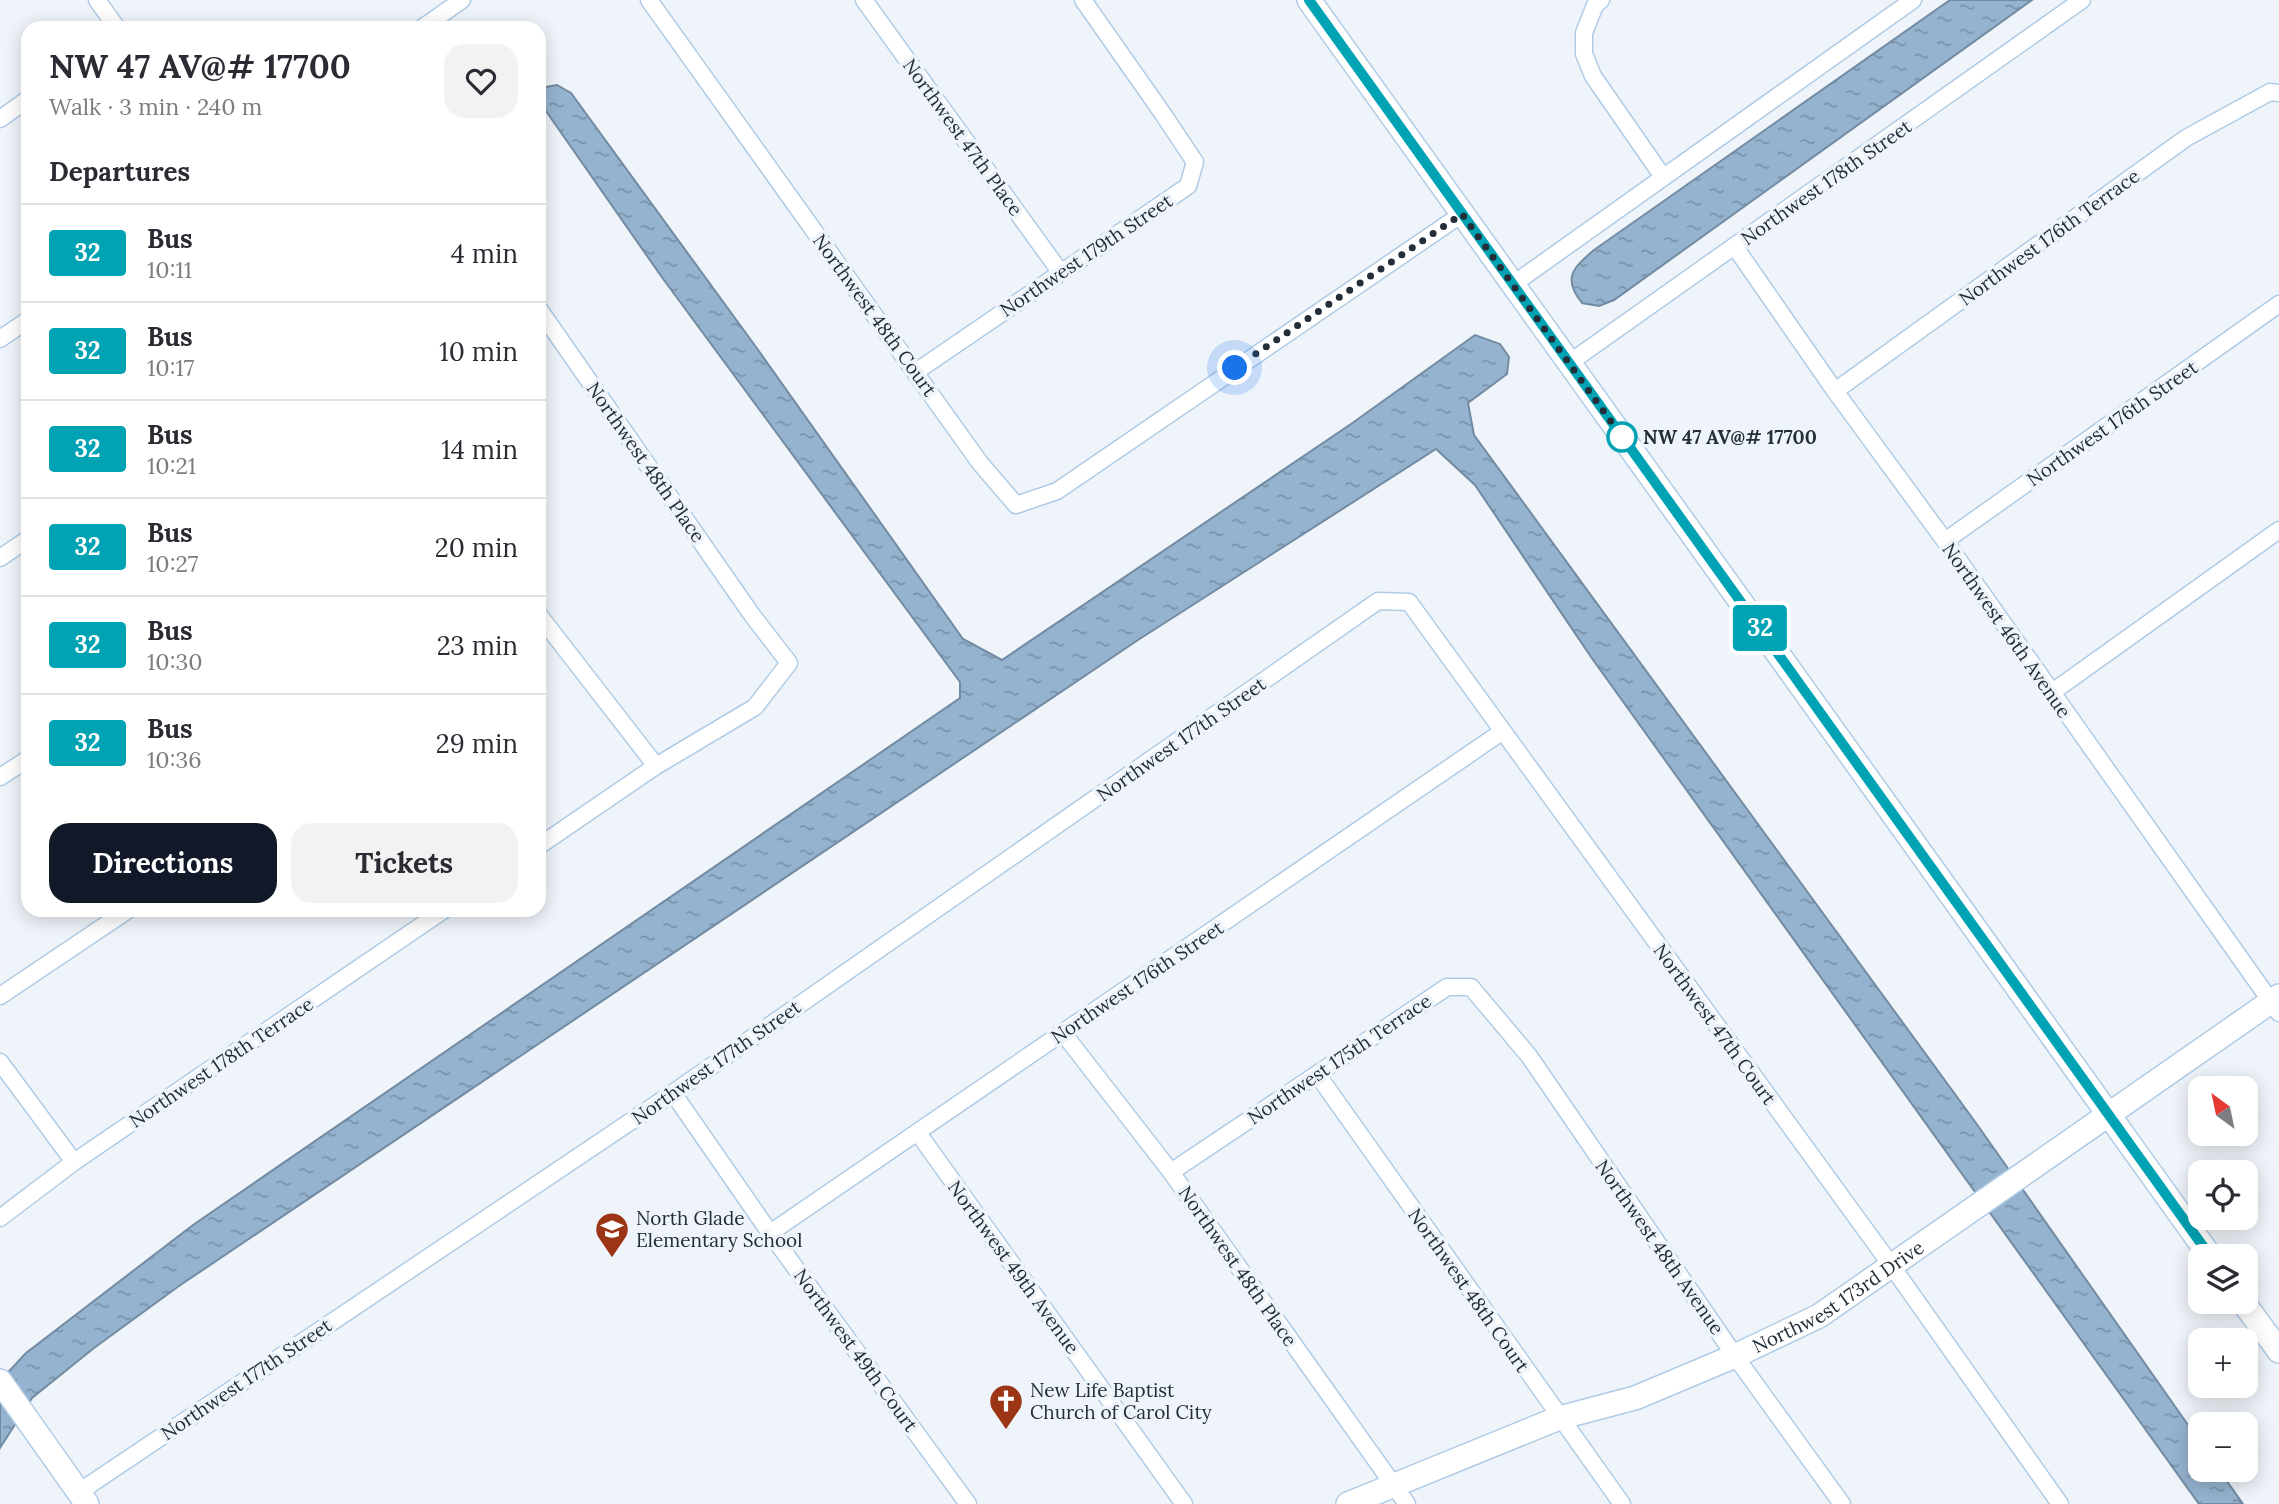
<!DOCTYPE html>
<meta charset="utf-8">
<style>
body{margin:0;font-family:Lora,serif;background:#f2f2f3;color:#2b2b33;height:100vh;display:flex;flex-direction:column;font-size:26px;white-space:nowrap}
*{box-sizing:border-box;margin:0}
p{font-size:23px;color:#7c7c81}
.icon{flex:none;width:38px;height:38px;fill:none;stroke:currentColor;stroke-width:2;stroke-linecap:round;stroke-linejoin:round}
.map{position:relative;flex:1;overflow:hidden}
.panel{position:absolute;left:21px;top:21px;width:525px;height:896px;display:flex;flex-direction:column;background:#fff;border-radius:21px;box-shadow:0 4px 18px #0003}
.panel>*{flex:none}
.badge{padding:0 14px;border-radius:5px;font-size:24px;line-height:46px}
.needle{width:46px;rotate:327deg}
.tools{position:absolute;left:2188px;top:1076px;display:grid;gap:14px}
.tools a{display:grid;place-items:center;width:70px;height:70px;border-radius:14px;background:#fff;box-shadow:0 4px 18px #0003;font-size:35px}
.you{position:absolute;width:35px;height:35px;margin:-18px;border:5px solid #fff;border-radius:50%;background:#1a73e8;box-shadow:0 0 0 10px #1a73e833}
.map>.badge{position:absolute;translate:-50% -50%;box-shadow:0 0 0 4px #fff}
h2{padding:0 28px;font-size:26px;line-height:63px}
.round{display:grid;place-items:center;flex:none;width:74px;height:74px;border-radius:21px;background:#f2f2f3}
.overview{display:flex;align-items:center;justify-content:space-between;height:119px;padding:0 28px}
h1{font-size:33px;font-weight:700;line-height:52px}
.primary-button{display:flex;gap:14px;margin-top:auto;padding:14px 28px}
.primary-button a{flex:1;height:80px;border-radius:21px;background:#111827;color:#fff;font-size:28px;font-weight:700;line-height:80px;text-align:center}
.primary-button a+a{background:#f2f2f3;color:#2b2b33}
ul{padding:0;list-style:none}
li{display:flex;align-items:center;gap:21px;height:98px;padding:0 28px;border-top:2px solid #e1e1e2}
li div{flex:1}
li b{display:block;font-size:26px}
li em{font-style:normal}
li .badge{min-width:77px;font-weight:700;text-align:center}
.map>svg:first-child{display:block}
.water{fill:url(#water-ripples);stroke:#738ba2;stroke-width:2}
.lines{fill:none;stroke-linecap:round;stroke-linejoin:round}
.street-casing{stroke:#b0cbe5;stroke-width:19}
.secondary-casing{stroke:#b0cbe5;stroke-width:26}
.street{stroke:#fff;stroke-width:16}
.secondary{stroke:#fff;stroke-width:23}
.line-casing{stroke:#fff;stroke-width:16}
.line{stroke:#00a3b4;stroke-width:10}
.walk{stroke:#232e38;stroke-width:7;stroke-dasharray:0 12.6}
.stop-dot{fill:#fff;stroke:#00a3b4;stroke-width:3.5}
.labels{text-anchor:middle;stroke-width:7;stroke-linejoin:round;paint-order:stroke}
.street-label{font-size:19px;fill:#232e38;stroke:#eff4fa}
.stop-label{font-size:19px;font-weight:bold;fill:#232e38;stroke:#eff4fa;text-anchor:start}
.poi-label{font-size:19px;fill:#232e38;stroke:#eff4fa;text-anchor:start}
</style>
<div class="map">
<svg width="2279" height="1504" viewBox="0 0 2279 1504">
<defs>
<pattern id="water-ripples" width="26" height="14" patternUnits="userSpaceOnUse" patternTransform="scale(1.75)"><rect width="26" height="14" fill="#95b3cf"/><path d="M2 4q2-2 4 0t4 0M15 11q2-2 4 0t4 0" fill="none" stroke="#7992a9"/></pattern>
</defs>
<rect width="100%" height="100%" fill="#eff4fa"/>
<path class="water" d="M1950,0h82l-418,300 -15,6 -17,-3c-20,-25 -9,-35 12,-53z
M557,85l14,8 185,254 207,292 39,21 349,-236 124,-89 25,9 9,13 -2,17 -39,29 6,32 502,688 224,319v28h19l24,34h-44l-608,-847 -116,-172 -39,-36 -298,191 -959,646 -85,62 -62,50 -32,50v-67l26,-28 167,-128 767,-527v-16l-299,-406 -122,-175 7,-14z"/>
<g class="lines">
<g class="street-casing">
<path id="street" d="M97,0l20,28
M649,0l331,463 36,42 41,-14 405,-277
M864,0l197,273
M1601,0l-6,5 -11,28v21l9,22 70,101
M422,28l40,-28
M0,119l28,-20
M1735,247l100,144 110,150 334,472
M1512,285l401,-285
M539,309l213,306 37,48 -34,44 -99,59 -117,80
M0,339l28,-19
M1569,363l513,-363
M917,371l271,-185 7,-24 -32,-48 -80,-114
M1835,391l351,-253 84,-46 9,1
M1945,541l334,-237
M0,558l28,-19
M539,615l117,151
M2051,693l228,-163
M0,777l28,-18
M0,996l128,-86
M1063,1033l108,139 236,332
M0,1062l74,100
M1317,1074l305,430
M673,1093l97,140 198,271
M918,1133l266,371
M1171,1172l276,-185h24l58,69 206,300 107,148
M0,1218l74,-56 370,-252
M770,1233l733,-502
M79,1492l594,-399 705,-492 31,1 482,663 169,239"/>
</g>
<g class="secondary-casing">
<g id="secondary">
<path d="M1309,0l901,1256"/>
<path d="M2243,1302l36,49"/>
<path d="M0,1381l87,123"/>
<path id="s1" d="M1348,1504l211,-86 76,-20 100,-42 84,-40 460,-320"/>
</g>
</g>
<use href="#street" class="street"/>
<use href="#secondary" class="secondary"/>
</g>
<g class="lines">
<g class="line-casing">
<path id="line" d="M1309,0l901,1256"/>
</g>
<use href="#line" class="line"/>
<path class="walk" d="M1235,368l227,-154 160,223"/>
</g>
<defs>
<g id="school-pin" transform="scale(1.75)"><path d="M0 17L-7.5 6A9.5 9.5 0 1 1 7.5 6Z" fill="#9c3515" stroke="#eff4fa"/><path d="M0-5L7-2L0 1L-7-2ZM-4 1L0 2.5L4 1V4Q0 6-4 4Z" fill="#fff"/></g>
<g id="church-pin" transform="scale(1.75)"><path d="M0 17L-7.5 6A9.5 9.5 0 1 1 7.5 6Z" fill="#9c3515" stroke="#eff4fa"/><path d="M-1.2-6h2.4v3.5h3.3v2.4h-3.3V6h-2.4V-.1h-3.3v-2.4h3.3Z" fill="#fff"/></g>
</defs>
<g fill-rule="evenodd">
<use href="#school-pin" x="612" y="1229"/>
<use href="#church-pin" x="1006" y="1401"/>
</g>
<circle class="stop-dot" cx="1622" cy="437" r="14"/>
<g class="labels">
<g class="street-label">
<text transform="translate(963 137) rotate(54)" y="7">Northwest 47th Place</text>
<text transform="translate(1826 182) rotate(-35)" y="7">Northwest 178th Street</text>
<text transform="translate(2049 237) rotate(-36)" y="7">Northwest 176th Terrace</text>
<text transform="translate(1086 255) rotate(-34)" y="7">Northwest 179th Street</text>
<text transform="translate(875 315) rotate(54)" y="7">Northwest 48th Court</text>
<text transform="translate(2112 423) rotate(-35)" y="7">Northwest 176th Street</text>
<text transform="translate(646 462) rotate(55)" y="7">Northwest 48th Place</text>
<text transform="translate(2007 630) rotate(55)" y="7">Northwest 46th Avenue</text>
<text transform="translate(1181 739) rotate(-35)" y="7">Northwest 177th Street</text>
<text transform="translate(1137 982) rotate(-34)" y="7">Northwest 176th Street</text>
<text transform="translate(1715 1024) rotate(54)" y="7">Northwest 47th Court</text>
<text transform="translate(1339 1059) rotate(-34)" y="7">Northwest 175th Terrace</text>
<text transform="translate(221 1062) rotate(-34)" y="7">Northwest 178th Terrace</text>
<text transform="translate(716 1062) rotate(-35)" y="7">Northwest 177th Street</text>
<text transform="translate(1660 1247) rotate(55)" y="7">Northwest 48th Avenue</text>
<text transform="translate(1238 1266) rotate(55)" y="7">Northwest 48th Place</text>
<text transform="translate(1014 1267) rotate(54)" y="7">Northwest 49th Avenue</text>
<text transform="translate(1469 1290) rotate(55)" y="7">Northwest 48th Court</text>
<text dy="7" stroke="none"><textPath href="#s1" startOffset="534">Northwest 173rd Drive</textPath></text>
<text transform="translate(856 1350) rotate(54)" y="7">Northwest 49th Court</text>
<text transform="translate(246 1379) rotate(-34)" y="7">Northwest 177th Street</text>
</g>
<g class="stop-label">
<text x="1643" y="444">NW 47 AV@# 17700</text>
</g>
<g class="poi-label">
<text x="636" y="1225">North Glade<tspan x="636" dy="22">Elementary School</tspan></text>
<text x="1030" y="1397">New Life Baptist<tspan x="1030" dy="22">Church of Carol City</tspan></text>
</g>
</g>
</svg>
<div class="tools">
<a><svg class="needle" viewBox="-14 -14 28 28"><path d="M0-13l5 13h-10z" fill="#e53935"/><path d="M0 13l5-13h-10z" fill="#7c7c81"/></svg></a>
<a><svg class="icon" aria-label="locate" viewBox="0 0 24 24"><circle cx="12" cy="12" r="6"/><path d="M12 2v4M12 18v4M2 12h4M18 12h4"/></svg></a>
<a><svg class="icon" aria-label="layers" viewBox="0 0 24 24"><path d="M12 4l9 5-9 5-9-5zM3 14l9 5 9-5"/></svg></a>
<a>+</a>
<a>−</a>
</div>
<div class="you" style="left:1235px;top:368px"></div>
<b class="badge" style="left:1760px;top:628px;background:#00a3b4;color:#fff">32</b>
<section class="panel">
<div class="overview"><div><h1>NW 47 AV@# 17700</h1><p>Walk · 3 min · 240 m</p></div><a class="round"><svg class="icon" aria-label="heart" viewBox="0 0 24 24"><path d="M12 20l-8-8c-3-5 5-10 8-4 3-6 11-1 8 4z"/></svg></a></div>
<h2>Departures</h2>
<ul>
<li><span class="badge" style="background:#00a3b4;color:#fff">32</span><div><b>Bus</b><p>10:11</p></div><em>4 min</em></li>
<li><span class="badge" style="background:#00a3b4;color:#fff">32</span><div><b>Bus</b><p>10:17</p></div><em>10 min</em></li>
<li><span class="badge" style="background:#00a3b4;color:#fff">32</span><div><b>Bus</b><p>10:21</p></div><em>14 min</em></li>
<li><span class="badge" style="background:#00a3b4;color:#fff">32</span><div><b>Bus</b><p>10:27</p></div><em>20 min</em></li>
<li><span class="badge" style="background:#00a3b4;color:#fff">32</span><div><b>Bus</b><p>10:30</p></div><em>23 min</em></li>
<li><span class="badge" style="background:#00a3b4;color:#fff">32</span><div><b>Bus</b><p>10:36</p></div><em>29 min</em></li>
</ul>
<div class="primary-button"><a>Directions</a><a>Tickets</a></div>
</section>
</div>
